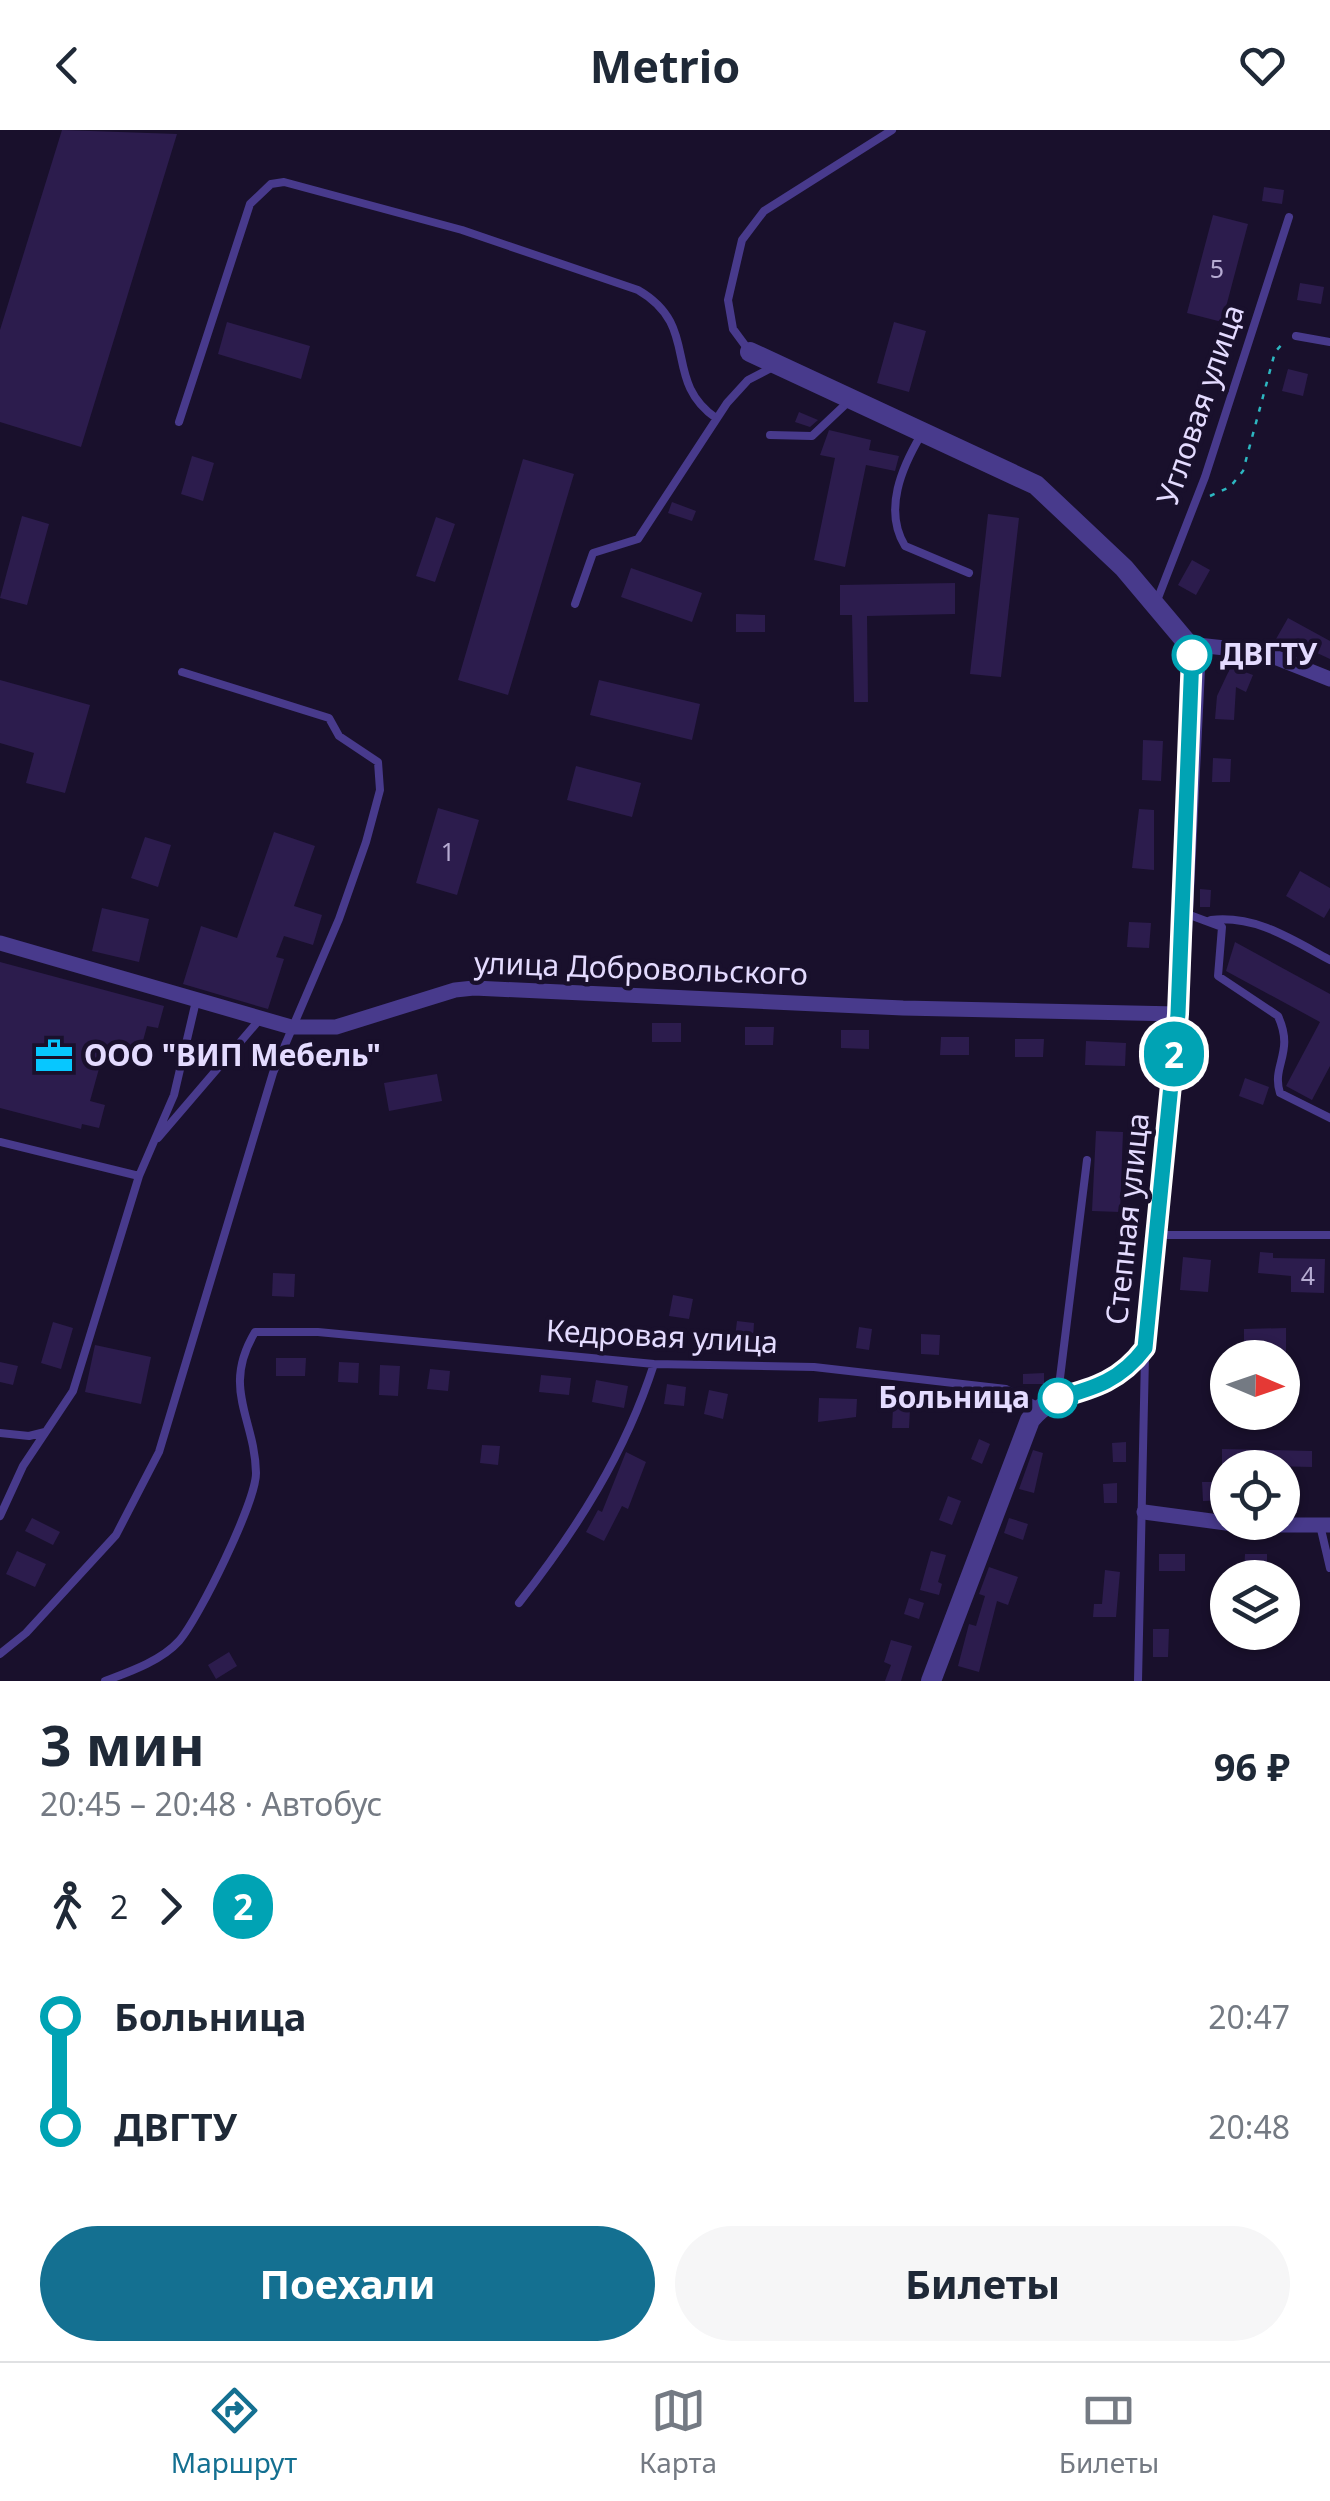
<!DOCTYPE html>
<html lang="ru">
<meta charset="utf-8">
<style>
body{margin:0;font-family:"Noto Sans",sans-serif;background:#f6f6f7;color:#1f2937;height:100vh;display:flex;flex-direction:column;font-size:38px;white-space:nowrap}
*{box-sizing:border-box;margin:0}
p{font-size:32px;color:#747a83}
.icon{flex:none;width:55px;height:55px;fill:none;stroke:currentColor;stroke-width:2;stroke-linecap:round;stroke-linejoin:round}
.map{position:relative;height:1551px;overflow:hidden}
.sheet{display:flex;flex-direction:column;background:#fff;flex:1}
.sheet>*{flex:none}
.badge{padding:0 20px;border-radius:32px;font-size:35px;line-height:65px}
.needle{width:65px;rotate:92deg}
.buttons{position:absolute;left:1210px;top:1210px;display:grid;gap:20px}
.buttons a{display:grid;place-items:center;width:90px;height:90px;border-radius:50%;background:#fff;box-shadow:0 2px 8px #0004;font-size:50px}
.map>.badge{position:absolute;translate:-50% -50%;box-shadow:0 0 0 5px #fff}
.legs{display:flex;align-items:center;gap:15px;height:110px;padding:0 40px;font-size:32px}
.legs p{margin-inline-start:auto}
.headline{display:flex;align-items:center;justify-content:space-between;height:170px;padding:0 40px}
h1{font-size:55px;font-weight:700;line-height:75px}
.button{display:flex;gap:20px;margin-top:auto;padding:20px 40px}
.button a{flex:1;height:115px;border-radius:60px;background:#147091;color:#fff;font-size:40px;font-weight:700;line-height:115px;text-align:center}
.button a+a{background:#f6f6f7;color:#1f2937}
ul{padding:0 40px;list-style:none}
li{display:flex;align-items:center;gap:35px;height:110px;font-size:38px}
li i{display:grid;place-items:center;width:15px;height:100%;margin:0 12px;background:currentColor}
li i::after{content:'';width:25px;height:25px;margin:-12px;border:8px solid;border-radius:50%;background:#fff}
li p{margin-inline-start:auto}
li:first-child i{background:linear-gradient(#0000 50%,currentColor 0)}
li:last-child i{background:linear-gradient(currentColor 50%,#0000 0)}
header{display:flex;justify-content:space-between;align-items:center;height:130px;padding:0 40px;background:#fff;font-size:45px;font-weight:700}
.menu{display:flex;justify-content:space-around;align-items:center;height:140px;border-top:2px solid #e0e1e3;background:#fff;font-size:28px;color:#747a83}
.menu a{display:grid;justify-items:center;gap:5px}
.menu .selected{color:#147091}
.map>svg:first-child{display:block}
.building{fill:#2c1c4d}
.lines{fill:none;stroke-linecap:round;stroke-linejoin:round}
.path{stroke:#2db7c1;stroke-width:2.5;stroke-dasharray:5 8;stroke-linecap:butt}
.service{stroke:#483a8c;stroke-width:8}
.minor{stroke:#483a8c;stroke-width:15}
.tertiary{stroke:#483a8c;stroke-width:20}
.line-1-casing{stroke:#fff;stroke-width:22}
.line-1{stroke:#00a3b4;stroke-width:15}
.stop-1-dot{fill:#fff;stroke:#00a3b4;stroke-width:5}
.labels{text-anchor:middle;stroke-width:9;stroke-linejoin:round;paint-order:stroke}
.number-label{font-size:25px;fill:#b6abd2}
.street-label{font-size:30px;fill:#e4dbff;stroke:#19102c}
.stop-label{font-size:30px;font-weight:bold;fill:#e4dbff;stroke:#19102c;text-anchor:start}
.poi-label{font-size:30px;font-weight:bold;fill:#e4dbff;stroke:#19102c;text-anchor:start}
</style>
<header><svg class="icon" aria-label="back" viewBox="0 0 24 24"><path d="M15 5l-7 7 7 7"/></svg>Metrio<svg class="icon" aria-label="heart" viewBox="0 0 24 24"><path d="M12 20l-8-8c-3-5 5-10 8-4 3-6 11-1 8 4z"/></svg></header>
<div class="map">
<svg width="1330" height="1551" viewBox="0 0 1330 1551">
<rect width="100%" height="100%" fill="#19102c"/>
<path class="building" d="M62,0l115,4 -96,313 -81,-25v-92z
M1264,57l20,3 -2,14 -20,-3z
M1213,85l35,9 -26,98 -35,-9z
M1300,153l24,4 -3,17 -24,-4z
M227,192l83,24 -9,33 -83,-25z
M894,192l32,9 -17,61 -32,-9z
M1288,239l20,5 -5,22 -21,-5z
M799,282l19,8 -8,7 -15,-5z
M829,300l42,10 -2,10 30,6 -4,15 -29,-6 -21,102 -31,-7 21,-102 -15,-3z
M192,326l22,7 -11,38 -22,-7z
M523,329l51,15 -66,221 -50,-15z
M672,372l24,9 -4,10 -24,-8z
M988,384l31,4 -18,159 -31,-3z
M22,386l27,8 -22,81 -27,-7z
M436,387l19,7 -20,58 -19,-6z
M1192,430l18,10 -14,25 -18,-10z
M631,438l71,25 -10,29 -71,-25z
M955,453v31l-88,2 1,86h-14l-2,-87h-12v-30z
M736,484l29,1v17h-29z
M1288,488l42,23v18l-28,-13 -3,6 -23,-13z
M1234,530l3,9 16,6 -7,17 -10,-5 -2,33 -19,-1 2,-23z
M0,550l90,25 -25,88 -39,-10 8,-30 -34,-10z
M599,550l101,24 -8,36 -102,-25z
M1143,610l20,1 -2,40 -19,-1z
M1213,628l18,1 -1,23h-18z
M576,636l65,17 -9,34 -65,-17z
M438,678l41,12 -22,75 -41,-12z
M1139,679l15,1v60l-22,-2z
M274,702l41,14 -21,60 28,9 -9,30 -29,-9 -8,21 8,2 -16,50 -85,-25 18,-58 36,12z
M145,707l26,8 -13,42 -27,-9z
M1300,741l30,17v20l-6,10 -38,-22z
M1200,759l11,1 -1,17h-10z
M102,778l47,11 -10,43 -47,-11z
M1129,792l22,1 -2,25 -22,-1z
M1235,812l95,52v72l-18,34 -26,-14 34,-64 -94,-51z
M0,832l164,44 -6,22 -11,-2 -6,22 -16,-4 -2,7 -18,-4 -15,54 15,4 -6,23 -17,-4 -1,5 -81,-21z
M652,893h29v19h-29z
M745,897h29l-1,18h-28z
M841,900h28v19l-28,-1z
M941,907h28v18h-29z
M1015,909h29l-1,18h-28z
M1086,911l40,2 -1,23 -40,-1z
M437,944l5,27 -53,10 -5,-28z
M1245,948l24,9 -6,18 -24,-9z
M1096,1001l27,1 -3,80 -28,-1z
M1260,1122l13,1v5l52,1 -1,34 -33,-1v-16l-33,-3z
M1183,1127l28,3 -3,32 -28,-2z
M273,1143l22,1 -1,23 -22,-1z
M673,1165l20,4 -4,20 -20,-3z
M737,1191l17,2 -1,16 -18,-2z
M53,1192l20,6 -12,41 -20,-6z
M859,1197l13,2 -3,21 -13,-2z
M1286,1198v30h-42v-29z
M921,1204l19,1 -1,20 -18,-1z
M95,1215l56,12 -10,47 -56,-12z
M276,1228h30l-1,18h-29z
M0,1232l18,4 -5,19 -13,-3z
M339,1232l20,1 -1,20 -20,-1z
M380,1235l20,1 -2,30 -19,-1z
M430,1239l20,2 -2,20 -21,-2z
M1044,1243v11h-21v-10z
M541,1245l30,3 -2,17 -30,-3z
M596,1250l32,6 -4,22 -32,-6z
M667,1254l19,3 -2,19 -20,-2z
M709,1260l19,4 -5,25 -19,-5z
M819,1268l38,1 -1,18 -38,5z
M893,1278l17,1 -1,19h-17z
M979,1309l11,5 -8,20 -11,-5z
M1126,1312v20h-13l-1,-19z
M482,1315l18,1 -2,19 -18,-2z
M1222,1319l90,2v16l-90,-2z
M1033,1320l10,3 -9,40 -15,-4z
M626,1322l20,10 -18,47 -6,-3 -18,35 -18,-9 12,-22 4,2z
M1202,1352h26v18l-25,1z
M1117,1353v20h-13l-1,-19z
M948,1366l13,5 -9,24 -13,-5z
M32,1388l28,14 -7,13 -28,-14z
M1009,1388l19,6 -5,16 -19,-7z
M17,1421l29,13 -11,23 -29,-13z
M931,1421l15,4 -8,27 4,2 -3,11 -19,-5z
M1159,1424h26v17h-26z
M1245,1424h22v17h-23z
M989,1437l29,10 -10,28 -11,-4 -18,71 -21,-6 11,-42 7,2 9,-30 -6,-2z
M1105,1440l15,2 -4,45h-23l1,-13h8z
M909,1468l15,5 -5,16 -15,-5z
M1153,1499h16l-1,28h-15z
M891,1510l21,6 -11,35h-16l6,-16 -7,-3z
M229,1522l8,14 -21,13 -8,-14z"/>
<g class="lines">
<path class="path" d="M1210,366l20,-9 13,-16 32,-119 10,-11"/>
<path class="service" d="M1296,206l34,6
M750,222l-17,-23 -5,-29 14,-60 22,-29 128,-81
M179,292l71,-218 21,-20 13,-2 178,48 176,60c64,37 23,90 78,128
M770,305l42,1 36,-34
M921,305c-19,32 -38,75 -16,111l64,27
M1156,473l49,-126 84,-260
M575,474l18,-51 45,-14 89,-136 21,-23 25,-13
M1187,784l35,13 -4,49 60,40c17,37 -7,49 2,77l50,25
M1211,790c45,-5 80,19 119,40
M158,1008l102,-119
M0,1012l139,34
M1159,1105h171
M1058,1264l29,-234
M0,1303l29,3 16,-4
M0,1386l23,-50 50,-75 66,-215 35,-81 22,-94
M1320,1395l10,43
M519,1473c58,-74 106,-149 135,-239
M0,1524l26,-21 90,-98 43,-83 114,-379 66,-154 27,-77 14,-52 -2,-28 -39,-26 -10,-18 -147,-46
M105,1551c24,-9 56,-20 74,-40 20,-23 77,-139 77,-168 -1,-55 -35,-84 -1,-141h63l336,32 160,3 192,22 33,18
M1138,1551l7,-325"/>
<path class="minor" d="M1188,514l74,8 68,27
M0,813l291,84h45l119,-37 19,-2 429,20 275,6
M1144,1382l97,13h89"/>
<path class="tertiary" d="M750,222l286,133 88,83 64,76 7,25 -17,345 -33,334c-39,54 -85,33 -115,72l-99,261"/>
</g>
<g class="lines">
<g class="line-1-casing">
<path id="line-1" d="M1058,1268c37,-10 63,-18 87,-50l33,-334 14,-359"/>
</g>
<use href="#line-1" class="line-1"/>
</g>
<defs>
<g id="office-bare" transform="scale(3)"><path d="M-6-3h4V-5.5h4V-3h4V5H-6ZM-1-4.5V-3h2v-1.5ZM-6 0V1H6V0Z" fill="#07c7ff" stroke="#19102c" stroke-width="2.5" paint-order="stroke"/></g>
</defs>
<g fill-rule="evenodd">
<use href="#office-bare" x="54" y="926"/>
</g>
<g class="stop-1-dot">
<circle cx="1192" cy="525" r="18"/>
<circle cx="1058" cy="1268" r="18"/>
</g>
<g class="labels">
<g class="number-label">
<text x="1217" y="148">5</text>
<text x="448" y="731">1</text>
<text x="1308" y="1155">4</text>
</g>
<g class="street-label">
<text transform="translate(1201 275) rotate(-71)" y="10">Угловая улица</text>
<text transform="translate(641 839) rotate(2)" y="10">улица Добровольского</text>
<text transform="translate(1128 1089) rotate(-84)" y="10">Степная улица</text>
<text transform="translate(662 1207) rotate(3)" y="10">Кедровая улица</text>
</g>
<g class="stop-label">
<text x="1220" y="535">ДВГТУ</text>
<text x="1030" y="1278" text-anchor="end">Больница</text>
</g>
<g class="poi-label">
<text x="84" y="936">ООО "ВИП Мебель"</text>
</g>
</g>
</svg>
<div class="buttons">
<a><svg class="needle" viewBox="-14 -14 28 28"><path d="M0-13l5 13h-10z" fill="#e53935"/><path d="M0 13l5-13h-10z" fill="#747a83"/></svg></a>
<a><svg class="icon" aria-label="locate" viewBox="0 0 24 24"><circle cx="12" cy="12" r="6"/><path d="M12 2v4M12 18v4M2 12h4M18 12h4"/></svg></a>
<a><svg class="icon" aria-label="layers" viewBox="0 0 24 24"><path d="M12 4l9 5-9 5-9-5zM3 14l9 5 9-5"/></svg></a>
</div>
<b class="badge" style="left:1174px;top:924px;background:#00a3b4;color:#fff">2</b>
</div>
<section class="sheet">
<div class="headline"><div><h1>3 мин</h1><p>20:45 – 20:48 · Автобус</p></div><b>96 ₽</b></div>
<div class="legs"><svg class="icon" aria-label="walk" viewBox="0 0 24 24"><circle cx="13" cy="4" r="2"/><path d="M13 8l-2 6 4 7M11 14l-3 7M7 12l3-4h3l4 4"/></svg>2<svg class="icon" aria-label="forward" viewBox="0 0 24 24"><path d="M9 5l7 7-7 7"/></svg><b class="badge" style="background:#00a3b4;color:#fff">2</b></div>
<ul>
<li><i style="color:#00a3b4"></i><b>Больница</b><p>20:47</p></li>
<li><i style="color:#00a3b4"></i><b>ДВГТУ</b><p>20:48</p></li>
</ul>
<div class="button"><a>Поехали</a><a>Билеты</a></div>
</section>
<nav class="menu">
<a class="selected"><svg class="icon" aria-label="directions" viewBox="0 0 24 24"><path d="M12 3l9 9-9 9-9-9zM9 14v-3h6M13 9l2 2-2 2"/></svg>Маршрут</a>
<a><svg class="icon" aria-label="map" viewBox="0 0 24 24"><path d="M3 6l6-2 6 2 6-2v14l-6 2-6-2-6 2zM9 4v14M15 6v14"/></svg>Карта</a>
<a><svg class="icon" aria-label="tickets" viewBox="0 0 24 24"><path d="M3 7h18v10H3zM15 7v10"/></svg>Билеты</a>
</nav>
